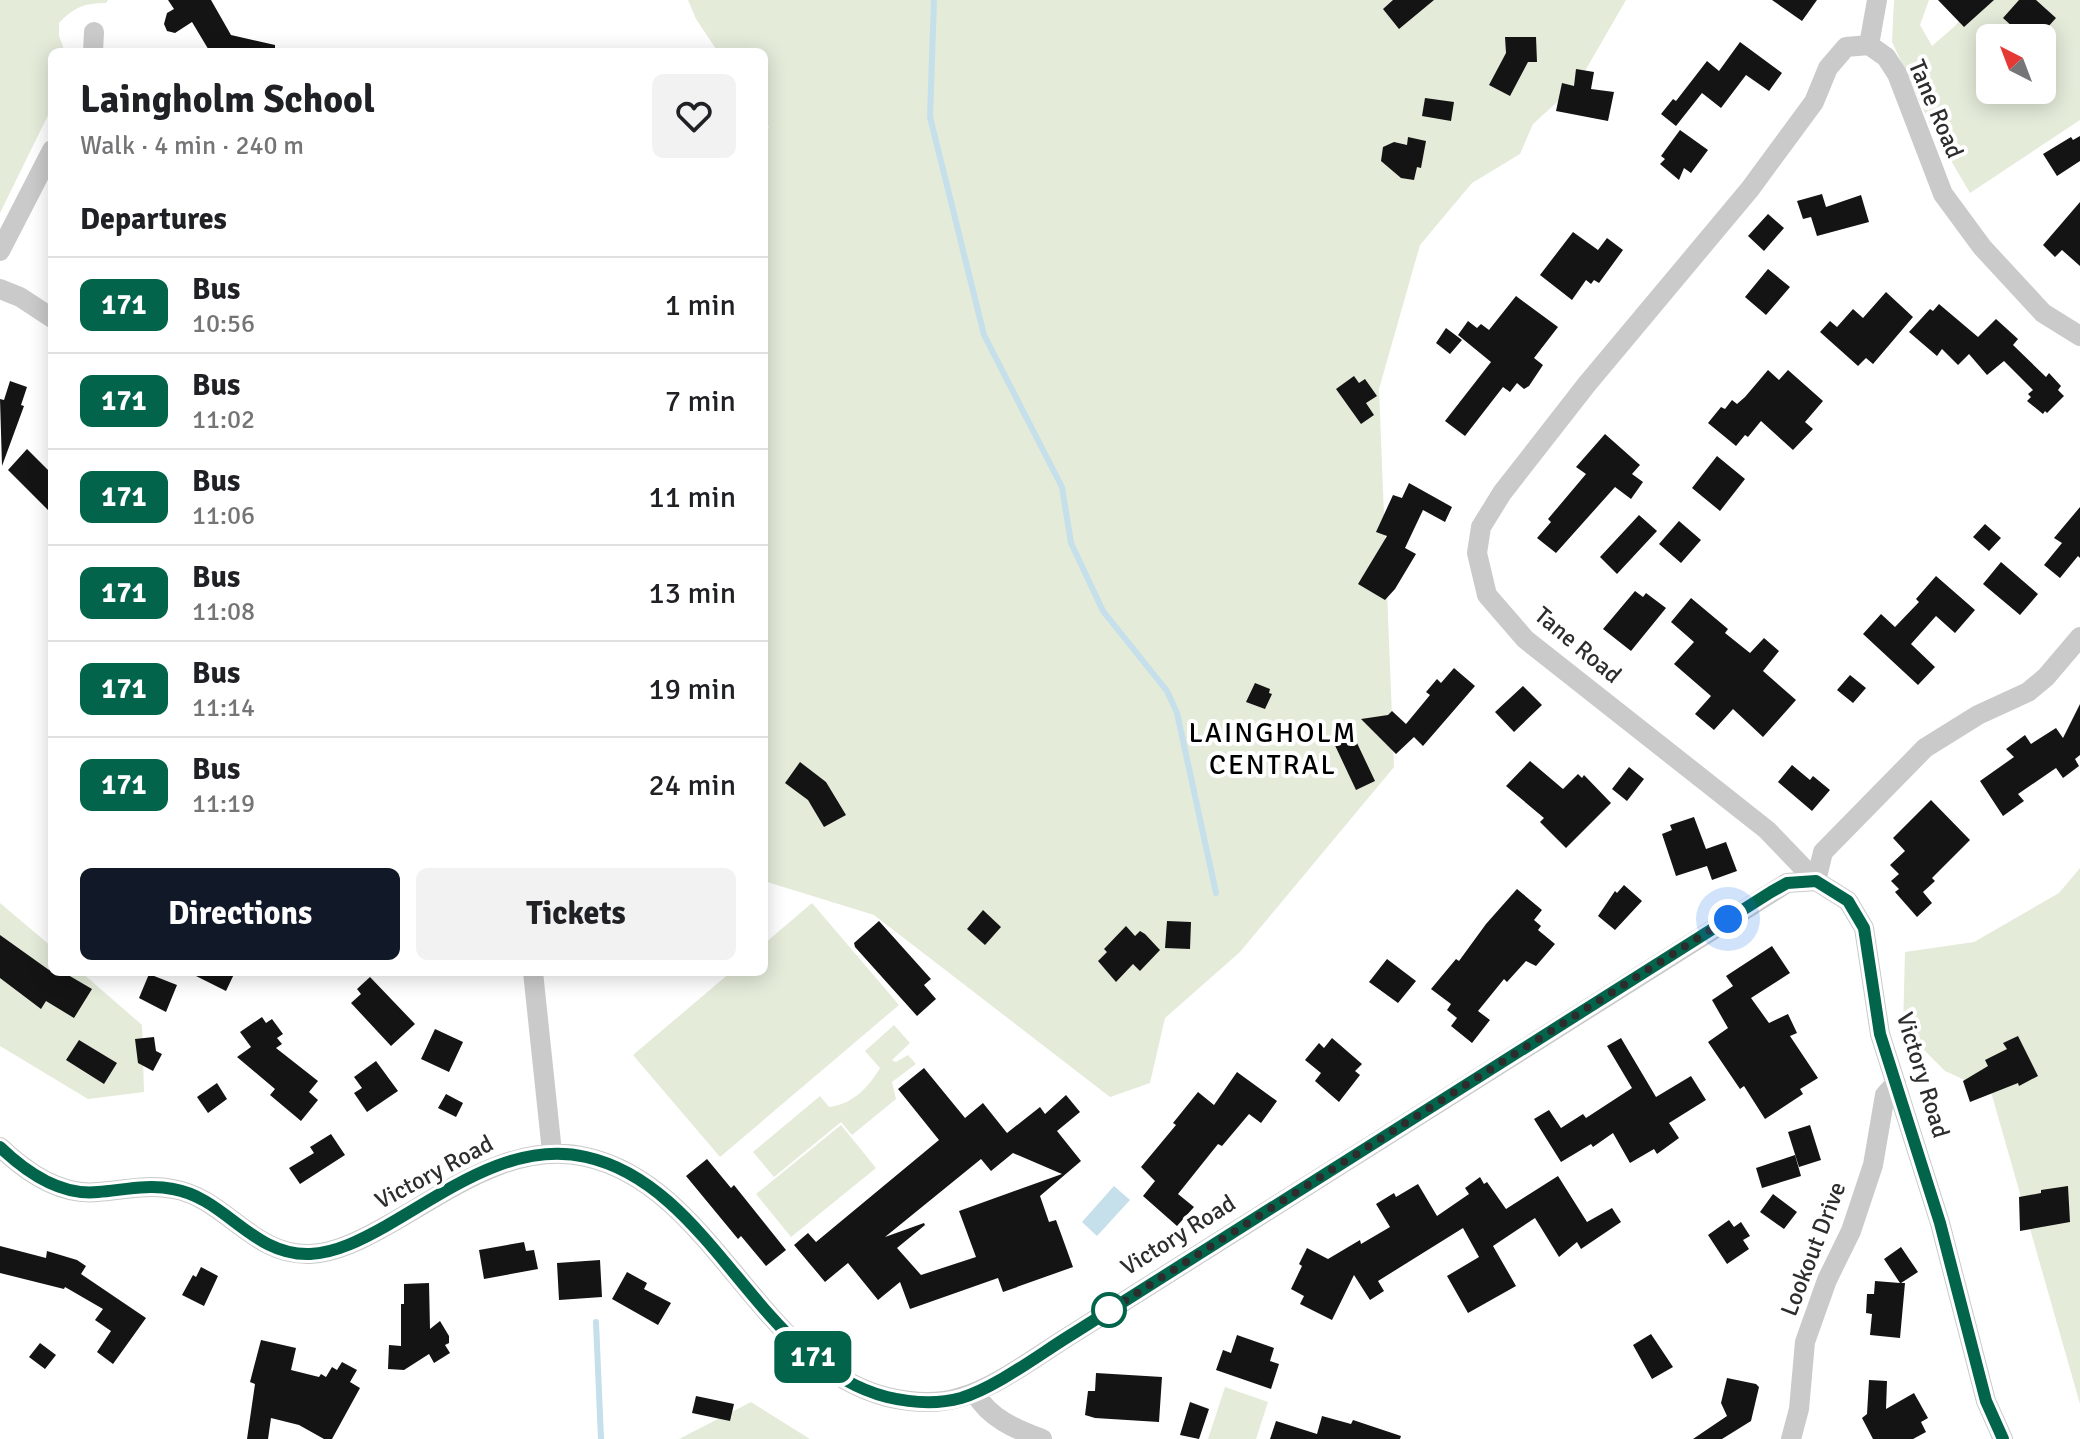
<!DOCTYPE html>
<meta charset="utf-8">
<style>
body{margin:0;font-family:Signika,sans-serif;background:#f2f2f2;color:#202124;height:100vh;display:flex;flex-direction:column;font-size:30px;white-space:nowrap}
*{box-sizing:border-box;margin:0}
p{font-size:26px;color:#757577}
.icon{flex:none;width:44px;height:44px;fill:none;stroke:currentColor;stroke-width:2;stroke-linecap:round;stroke-linejoin:round}
.map{position:relative;flex:1;overflow:hidden}
.panel{position:absolute;left:48px;top:48px;width:720px;height:928px;display:flex;flex-direction:column;background:#fff;border-radius:12px;box-shadow:0 4px 20px #0003}
.panel>*{flex:none}
.badge{padding:0 16px;border-radius:12px;font-size:28px;line-height:52px}
.needle{width:52px;rotate:318deg}
.buttons{position:absolute;left:1976px;top:24px;display:grid;gap:16px}
.buttons a{display:grid;place-items:center;width:80px;height:80px;border-radius:12px;background:#fff;box-shadow:0 4px 20px #0003;font-size:40px}
.you{position:absolute;width:40px;height:40px;margin:-20px;border:6px solid #fff;border-radius:50%;background:#1a73e8;box-shadow:0 0 0 12px #1a73e833}
.map>.badge{position:absolute;translate:-50% -50%;box-shadow:0 0 0 4px #fff}
h2{padding:0 32px;font-size:30px;line-height:72px}
.round{display:grid;place-items:center;flex:none;width:84px;height:84px;border-radius:12px;background:#f2f2f2}
.headline{display:flex;align-items:center;justify-content:space-between;height:136px;padding:0 32px}
h1{font-size:38px;font-weight:700;line-height:60px}
.button{display:flex;gap:16px;margin-top:auto;padding:16px 32px}
.button a{flex:1;height:92px;border-radius:12px;background:#111827;color:#fff;font-size:32px;font-weight:700;line-height:92px;text-align:center}
.button a+a{background:#f2f2f2;color:#202124}
ul{padding:0;list-style:none}
li{display:flex;align-items:center;gap:24px;height:96px;padding:0 32px;border-top:2px solid #e0e0e0}
li div{flex:1}
li b{display:block;font-size:30px}
li em{font-style:normal}
li .badge{min-width:88px;font-weight:700;text-align:center}
.map>svg:first-child{display:block}
.green{fill:#e4ebd9;fill-rule:evenodd}
.water{fill:#c5dfeb}
.lines{fill:none;stroke-linecap:round;stroke-linejoin:round}
.stream{stroke:#c5dfeb;stroke-width:6}
.building{fill:#141414;fill-rule:evenodd}
.minor{stroke:#cacaca;stroke-width:20}
.line-casing{stroke:#fff;stroke-width:18}
.line{stroke:#02644b;stroke-width:12}
.walk{stroke:#2d2d2d;stroke-width:8;stroke-dasharray:0 14.4}
.stop-dot{fill:#fff;stroke:#02644b;stroke-width:4}
.labels{text-anchor:middle;stroke-width:8;stroke-linejoin:round;paint-order:stroke}
.street-label{font-size:24px;fill:#2d2d2d;stroke:#fff}
.quarter-label{font-size:28px;letter-spacing:2px;fill:#000;stroke:#fff}
</style>
<div class="map">
<svg width="2080" height="1439" viewBox="0 0 2080 1439">
<rect width="100%" height="100%" fill="#fff"/>
<path class="green" d="M0,0h108l-2,3c-21,0 -32,4 -47,20v13l6,16h-13v55l-52,106z
M688,0h938l-48,83 -45,41 -13,30 -48,29 -52,62 -41,144 15,378 -154,185 -75,66 -15,65 -40,14 -236,-182 -110,-34v-750l5,-4 -5,-7v-68h-46l-22,-33z
M1894,0h35l-9,25 12,21 23,-20 22,-26h103v120l-110,73 -36,-61 -42,-90zM1990,38h52v52h-52z
M2080,868v536l-89,-312 -46,-21 -42,-42 2,-77 69,-10 85,-49z
M0,903l52,44v25h29l61,53 2,67 -56,7 -88,-53z
M812,903l87,102 -179,152 -87,-102 98,-83h33v-28z
M894,1025l16,18 -18,17 4,2 12,-7 8,9 -24,18 4,17 -44,36 -11,-13 -67,55 -21,-25 67,-56 9,11c24,-3 39,-19 51,-39l-15,-17z
M841,1125l35,43 -85,69 -35,-43z
M1225,1387l43,15 -12,37h-48z
M751,1402l59,37h-131z"/>
<path class="water" d="M1114,1186l16,14 -33,36 -15,-14z"/>
<g class="lines">
<path class="stream" d="M934,0l-4,117 54,218 78,152 9,56 32,68 64,80 10,22 39,180
M596,1322l5,117"/>
</g>
<path class="building" d="M168,0h43l20,35 44,10v7h-65l-18,-30 -17,11 -8,-2 -3,-7 3,-11 7,-4z
M1393,0h41l-35,29 -16,-20z
M1772,0h45l-15,21z
M1938,0h56l-30,27z
M2019,0h17l20,18 -18,20h-13l-22,-20z
M1505,37h31l1,25h-9l-18,34 -21,-11 17,-32z
M1740,42l42,31 -13,18 -23,-16 -25,33 -19,-15 -26,33 -15,-12 12,-15 3,2 31,-40 12,10z
M1576,69l18,3 -3,17 23,3 -6,29 -52,-10 6,-28 12,3z
M1425,98l29,4 -3,19 -29,-5z
M1680,130l28,20 -17,23 -7,-5 -5,12 -19,-16 5,-5 -4,-3z
M2080,136v25l-23,15 -14,-22 28,-17 2,3z
M1408,137l18,4 -5,27 -4,-1 -3,13 -13,-2 -20,-17 2,-14 11,-5 13,3z
M1822,194l4,13 35,-12 8,27 -52,14 -6,-19 -8,2 -6,-18z
M2080,202v64l-18,-16 -7,7 -12,-12z
M1768,214l16,14 -20,23 -16,-15z
M1573,232l25,18 9,-12 16,12 -24,33 -5,-3 -3,4 -5,-4 -14,20 -32,-25z
M1768,269l22,18 -24,28 -21,-18z
M1886,292l27,25 -40,47 -7,-6 -8,8 -38,-34 10,-11 7,6 16,-18 10,9z
M1516,296l42,31 -24,31 9,7 -14,21 -5,3 -7,-6 -7,9 -7,-5 -38,49 -20,-15 46,-59 -33,-27 10,-14 9,7 4,-4 8,6z
M1939,304l39,33 18,-18 22,20 -5,6 33,32 3,-4 12,13 -3,4 6,6 -17,17 -2,-2 -2,3 -16,-13 4,-4 -3,-3 5,-4 -29,-29 -17,14 -18,-21 -11,11 -16,-16 -5,7 -28,-24 21,-23 3,2z
M1446,328l16,12 -12,14 -14,-11z
M1768,370l11,10 9,-10 35,31 -18,21 8,7 -20,21 -32,-29 -13,16 -3,-2 -9,11 -28,-23 13,-16 4,2 7,-9 5,4 8,-7z
M1354,376l5,7 6,-4 12,17 -11,7 8,12 -13,9 -25,-35z
M10,381l17,6 -6,18 3,1 -22,60 -2,-67 4,1z
M1605,434l35,31 -8,9 11,8 -12,17 -16,-12 -59,66 -19,-15 14,-16 -3,-3 38,-45 -10,-7z
M27,449l25,25v40l-44,-44z
M1717,456l28,23 -25,32 -28,-23z
M1409,483l43,24 -7,15 -22,-12 -18,38 11,6 -21,35 -10,11 -27,-16 29,-48 -11,-4 17,-37 9,3z
M2080,507v51l-2,-2 -18,22 -16,-13 18,-22 -8,-5z
M1639,515l18,16 -40,43 -17,-17z
M1679,521l22,19 -20,23 -22,-19z
M1985,524l16,14 -12,13 -16,-14z
M2001,562l37,32 -18,21 -37,-31z
M1936,576l39,34 -20,23 -19,-17 -25,28 24,23 -17,18 -55,-51 18,-20 14,13 24,-25 -3,-3z
M1635,591l8,6 3,-4 20,15 -35,43 -28,-22z
M1691,598l37,31 -3,4 25,20 14,-15 15,13 -16,20 33,29 -33,37 -30,-28 -19,21 -19,-16 16,-18 -37,-32 20,-22 -23,-20z
M1454,668l21,18 -52,60 -9,-9 -18,17 -35,-35 27,-4 4,-4 14,13 24,-29 -4,-3 11,-13 4,4z
M1850,675l16,13 -13,15 -16,-13z
M1255,683l15,6 -1,4 3,1 -7,15 -19,-7z
M1523,686l19,19 -28,27 -19,-20z
M2080,704v51l-5,4 4,7 -16,12 -7,-10 -38,26 6,7 -21,15 -23,-35 34,-24 -8,-8 19,-14 6,9 25,-16 7,10z
M1348,724l27,57 -19,9 -24,-51z
M1530,761l33,28 15,-15 4,4 2,-3 27,28 -45,45 -26,-26 4,-4 -38,-32z
M800,762l26,20 20,33 -22,12 -16,-27 -23,-17z
M1792,765l18,15 3,-4 17,14 -18,21 -34,-29z
M1629,767l15,12 -17,22 -15,-12z
M1931,800l39,40 -38,38 3,3 -12,11 9,11 -15,14 -22,-25 4,-3 -8,-8 8,-7 -9,-9 15,-14 -12,-13z
M1694,817l12,32 20,-7 11,29 -25,9 -5,-14 -31,10 -14,-42 10,-4 -2,-5z
M1624,885l18,16 -27,29 -17,-14 17,-25 2,2z
M1517,889l25,21 -8,10 7,6 -3,4 17,14 -19,22 -10,-5 -19,21 -3,-3 -26,32 12,9 -18,23 -21,-17 6,-8 -10,-8 4,-6 -20,-15 25,-30 3,2 27,-37z
M983,910l18,17 -16,18 -18,-16z
M879,921l52,58 -7,6 12,14 -19,17 -62,-69 -1,-4z
M1167,921l24,1 -1,27 -25,-1z
M1126,926l9,10 5,-5 5,3 15,16 -20,21 -7,-7 -17,18 -18,-21 9,-9 -3,-3z
M0,935l49,35 3,-4v6h11l29,17 -18,29 -28,-17 -5,8 -41,-31z
M1772,946l18,27 -39,25 18,25 19,-9 9,19 -7,3 28,42 -18,11 3,5 -38,25 -21,-33 -4,3 -32,-47 20,-14 -16,-28 21,-14 -7,-10z
M1387,959l29,22 -18,22 -29,-21z
M188,972h47l-9,19z
M149,974l28,11 -11,27 -27,-14z
M370,977l45,47 -24,22 -40,-43 10,-9 -4,-5z
M262,1017l4,6 6,-4 11,15 -6,4 5,6 -6,4 42,33 -9,11 9,8 -17,21 -31,-26 5,-6 -38,-32 14,-10 -11,-15z
M435,1029l28,13 -14,30 -28,-13z
M2018,1036l20,40 -19,10 -1,-3 -48,19 -7,-21 25,-15 -3,-6 22,-11 -4,-6z
M154,1037l2,14 6,3 -9,17 -15,-8 -3,-24z
M1332,1038l30,26 -7,7 5,4 -21,27 -24,-21 6,-8 -16,-13 14,-17 5,5z
M1621,1038l35,59 35,-21 15,24 -37,23 10,15 -22,16 -3,-5 -24,14 -17,-30 -20,14 -2,-3 -30,18 -27,-43 15,-9 12,18 22,-14 3,4 46,-30 -25,-42z
M79,1040l38,23 -13,21 -38,-24z
M376,1061l22,30 -31,21 -13,-19 8,-5 -8,-11z
M924,1068l41,50 18,-15 24,30 33,-26 5,7 21,-19 14,17 -23,19 24,30 -41,35 9,26 7,-2 17,47 -70,25 -5,-14 -88,31 -10,-27 -22,18 -30,-37 -23,19 -31,-37 14,-12 8,9 123,-102 -41,-51zM1013,1153l49,21 -103,37 17,46 -55,18 -24,-27 28,-23 -1,-2 -39,14 96,-78 10,12z
M1237,1072l40,29 -16,22 -12,-9 -27,32 -4,-2 -40,50 16,13 -17,19 -34,-30 12,-15 -14,-14 35,-42 -3,-2 25,-31 16,13z
M217,1083l10,16 -19,14 -11,-16z
M446,1094l17,9 -7,14 -18,-9z
M1810,1125l11,35 -22,7 -11,-35z
M331,1134l14,21 -45,29 -11,-16 25,-15 -4,-6z
M1795,1155l6,21 -39,12 -6,-20z
M707,1159l24,29 3,-3 52,65 -20,16 -25,-30 -3,3 -52,-63z
M1558,1176l29,46 25,-14 9,14 -40,27 -4,-7 -18,15 -24,-39 -42,28 23,40 -48,27 -21,-37 32,-19 -16,-29 -85,53 6,10 -14,9 -16,-25 -22,45 -32,-16 4,-8 -13,-7 11,-23 -3,-2 8,-16 21,11 32,-19 1,4 29,-17 -14,-23 18,-11 2,4 22,-13 19,32 32,-22 -4,-6 15,-11 4,7 3,-2 19,27z
M2068,1186l2,36 -50,9 -1,-34 22,-4v-3z
M1773,1194l24,18 -13,17 -24,-17z
M1729,1220l5,7 7,-5 9,14 -7,4 6,9 -22,15 -19,-29z
M524,1242l2,9 8,-1 4,19 -54,10 -5,-29z
M0,1246l46,12 1,-7 30,9 9,6 -5,8 65,44 -33,46 -16,-12 14,-21 -16,-11 8,-11 -38,-22 -1,2 -64,-16z
M1901,1247l17,25 -17,11h4l-5,55 -30,-3 2,-21 -6,-1 1,-19h7l1,-13 25,2 -16,-24z
M600,1260l2,37 -43,3 -2,-37z
M201,1267l17,9 -14,30 -22,-11 11,-20 3,2z
M627,1272l20,11 -3,6 27,14 -13,22 -46,-26z
M429,1283l1,46 10,-8 9,15v7l-4,2 5,8 -16,10 -5,-9 -25,16 -16,-1 1,-24 12,1v-42h3v-20z
M1651,1334l22,33 -21,12 -19,-34z
M1237,1335l37,13 -4,13 9,3 -8,25 -55,-19 7,-20 8,3z
M261,1340l35,8 -5,22 28,7 2,-3 5,3 6,-10 5,3 5,-8 15,8 -7,12 10,6 -28,51h-8l-25,-14 -28,-7 -3,21h-21l8,-55 -5,-2z
M40,1343l16,12 -11,14 -16,-12z
M1096,1373l66,4 -3,45 -64,-4 -10,-3 3,-24h7z
M1727,1378l29,6 3,3 -8,34 -29,18h-29l34,-23 -6,-13z
M1869,1380l18,1 -1,28 28,-16 14,25 -7,4 5,10 -13,7h-40l-11,-21 5,-4z
M696,1396l38,8 -4,17 -38,-8z
M1190,1402l19,7 -10,30 -19,-4z
M1322,1416l29,8 2,-4 48,16 -1,3h-130l6,-18 41,13z"/>
<g class="lines">
<path class="minor" d="M1869,45l8,-45
M93,52l1,-20
M0,251l52,-101
M0,289l20,8 32,21
M1816,881l7,-29 102,-104 53,-33 50,-23 18,-15 34,-40
M533,972l19,180
M0,1147c26,25 60,49 98,45 25,-2 50,-8 75,-3 53,9 79,67 137,65 26,-1 53,-15 76,-28 60,-33 127,-86 200,-69 127,28 172,207 301,240 25,6 49,8 74,0 36,-10 80,-44 113,-64l713,-450 29,-2
M975,1393c14,25 40,36 67,46
M1791,1439l8,-30 6,-67 22,-62 24,-49 22,-66 12,-70 11,-12
M2003,1439l-17,-38 -46,-178 -60,-189 -16,-106 -16,-27 -32,-20 -49,-51 -242,-191 -38,-44 -10,-42 4,-26 21,-34 85,-109 163,-195 64,-87 14,-34 18,-21 23,-2 17,12 11,17 46,120 39,53 61,66 37,23"/>
</g>
<g class="lines">
<g class="line-casing">
<path id="line" d="M0,1147c26,25 60,49 98,45 25,-2 50,-8 75,-3 53,9 79,67 137,65 26,-1 53,-15 76,-28 60,-34 127,-86 200,-69 127,28 172,207 301,240 25,6 49,8 74,1 36,-11 80,-45 113,-65l697,-441 16,-9 29,-2 32,20 16,27 16,106 60,189 46,178 17,38"/>
</g>
<use href="#line" class="line"/>
<path class="walk" d="M1109,1310l-10,7 629,-398"/>
</g>
<circle class="stop-dot" cx="1109" cy="1310" r="16"/>
<g class="labels">
<g class="street-label">
<text transform="translate(1936 109) rotate(67)" y="8">Tane Road</text>
<text transform="translate(1578 645) rotate(40)" y="8">Tane Road</text>
<text transform="translate(1923 1075) rotate(73)" y="8">Victory Road</text>
<text transform="translate(434 1172) rotate(-28)" y="8">Victory Road</text>
<text transform="translate(1178 1235) rotate(-32)" y="8">Victory Road</text>
<text transform="translate(1813 1249) rotate(-69)" y="8">Lookout Drive</text>
</g>
<g class="quarter-label">
<text x="1273" y="742">LAINGHOLM<tspan x="1273" dy="32">CENTRAL</tspan></text>
</g>
</g>
</svg>
<div class="buttons">
<a><svg class="needle" viewBox="-14 -14 28 28"><path d="M0-13l5 13h-10z" fill="#e53935"/><path d="M0 13l5-13h-10z" fill="#757577"/></svg></a>
</div>
<div class="you" style="left:1728px;top:919px"></div>
<b class="badge" style="left:813px;top:1357px;background:#02644b;color:#fff">171</b>
<section class="panel">
<div class="headline"><div><h1>Laingholm School</h1><p>Walk · 4 min · 240 m</p></div><a class="round"><svg class="icon" aria-label="heart" viewBox="0 0 24 24"><path d="M12 20l-8-8c-3-5 5-10 8-4 3-6 11-1 8 4z"/></svg></a></div>
<h2>Departures</h2>
<ul>
<li><span class="badge" style="background:#02644b;color:#fff">171</span><div><b>Bus</b><p>10:56</p></div><em>1 min</em></li>
<li><span class="badge" style="background:#02644b;color:#fff">171</span><div><b>Bus</b><p>11:02</p></div><em>7 min</em></li>
<li><span class="badge" style="background:#02644b;color:#fff">171</span><div><b>Bus</b><p>11:06</p></div><em>11 min</em></li>
<li><span class="badge" style="background:#02644b;color:#fff">171</span><div><b>Bus</b><p>11:08</p></div><em>13 min</em></li>
<li><span class="badge" style="background:#02644b;color:#fff">171</span><div><b>Bus</b><p>11:14</p></div><em>19 min</em></li>
<li><span class="badge" style="background:#02644b;color:#fff">171</span><div><b>Bus</b><p>11:19</p></div><em>24 min</em></li>
</ul>
<div class="button"><a>Directions</a><a>Tickets</a></div>
</section>
</div>
